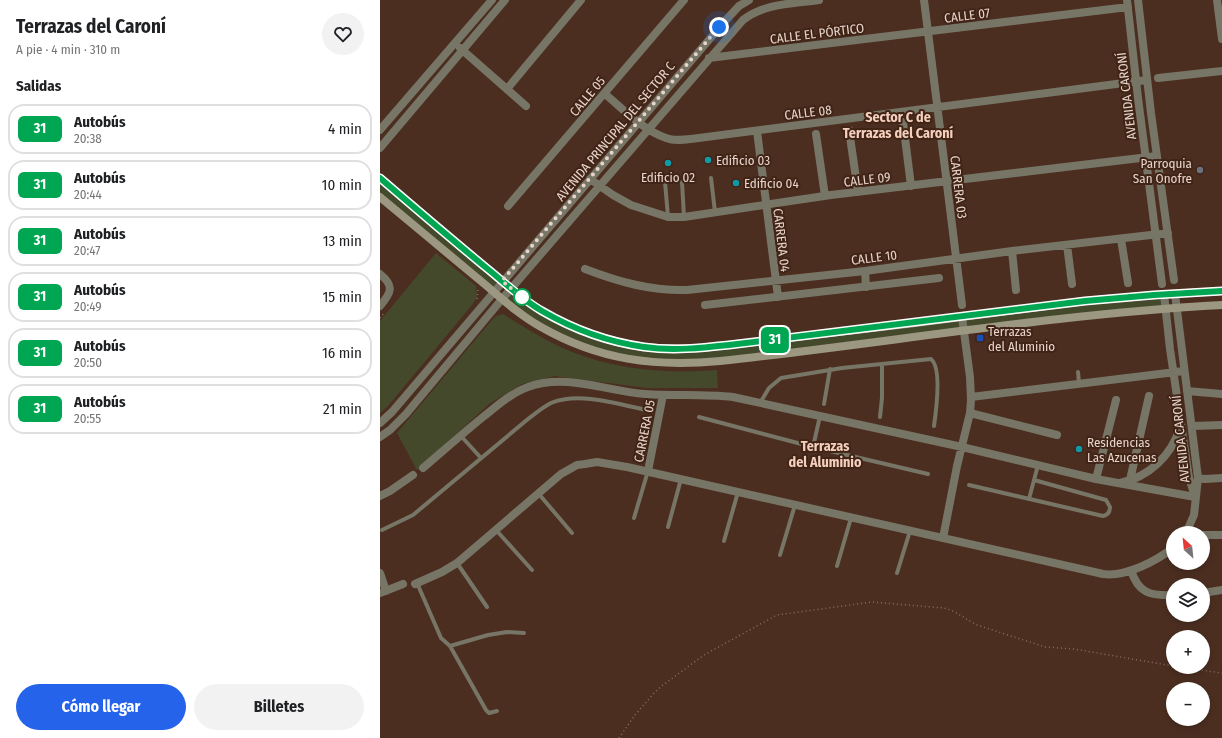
<!DOCTYPE html>
<html lang="es">
<meta charset="utf-8">
<style>
body{margin:0;font-family:"Fira Sans Condensed",sans-serif;background:#f2f2f2;color:#202124;height:100vh;display:flex;flex-direction:column;font-size:15px;white-space:nowrap}
*{box-sizing:border-box;margin:0}
p{font-size:13px;color:#757577}
.icon{flex:none;width:22px;height:22px;fill:none;stroke:currentColor;stroke-width:2;stroke-linecap:round;stroke-linejoin:round}
.map{position:relative;flex:1;overflow:hidden}
.side{display:flex;flex-direction:column;background:#fff;width:380px}
.side>*{flex:none}
.badge{padding:0 8px;border-radius:6px;font-size:14px;line-height:26px}
.needle{width:26px;rotate:333deg}
.tools{position:absolute;left:786px;top:526px;display:grid;gap:8px}
.tools a{display:grid;place-items:center;width:44px;height:44px;border-radius:50%;background:#fff;box-shadow:0 2px 6px #0003;font-size:20px}
.you{position:absolute;width:20px;height:20px;margin:-10px;border:3px solid #fff;border-radius:50%;background:#1a73e8;box-shadow:0 0 0 6px #1a73e833}
.map>.badge{position:absolute;translate:-50% -50%;box-shadow:0 0 0 2px #fff}
h2{padding:0 16px;font-size:15px;line-height:36px}
.round{display:grid;place-items:center;flex:none;width:42px;height:42px;border-radius:21px;background:#f2f2f2}
.summary{display:flex;align-items:center;justify-content:space-between;height:68px;padding:0 16px}
h1{font-size:19px;font-weight:700;line-height:30px}
.primary-button{display:flex;gap:8px;margin-top:auto;padding:8px 16px}
.primary-button a{flex:1;height:46px;border-radius:24px;background:#2563eb;color:#fff;font-size:16px;font-weight:700;line-height:46px;text-align:center}
.primary-button a+a{background:#f2f2f2;color:#202124}
ul{padding:0;list-style:none}
li{display:flex;align-items:center;gap:12px;height:50px;margin:0 8px 6px;padding:0 8px;border:2px solid #e0e0e0;border-radius:16px}
li div{flex:1}
li b{display:block;font-size:15px}
li em{font-style:normal}
li .badge{min-width:44px;font-weight:700;text-align:center}
main{display:flex;flex:1;min-height:0}
.map>svg:first-child{display:block}
.green{fill:#45492b}
.lines{fill:none;stroke-linecap:round;stroke-linejoin:round}
.path{stroke:#886f63;stroke-width:1.5;stroke-dasharray:1 3;stroke-linecap:butt}
.lane{stroke:#777566;stroke-width:4}
.street{stroke:#777566;stroke-width:8}
.secondary{stroke:#9b9780;stroke-width:8}
.line-casing{stroke:#fff;stroke-width:9}
.line{stroke:#00a651;stroke-width:6}
.walk{stroke:#e7d4cb;stroke-width:4;stroke-dasharray:0 7.2}
.culture-dot{fill:#0f9aa8;stroke:#402416;stroke-width:1.5}
.worship-dot{fill:#6b7280;stroke:#402416;stroke-width:1.5}
.stop-dot{fill:#fff;stroke:#00a651;stroke-width:2}
.transit-dot{fill:#1a4fb4;stroke:#402416;stroke-width:1.5}
.labels{text-anchor:middle;stroke-width:4;stroke-linejoin:round;paint-order:stroke}
.street-label{font-size:13px;fill:#e7d4cb;stroke:#402416}
.poi-label{font-size:13px;fill:#e7d4cb;stroke:#402416;text-anchor:start}
.neighbourhood-label{font-size:14px;font-weight:bold;fill:#f4cfbd;stroke:#402416}
</style>
<main>
<section class="side">
<div class="summary"><div><h1>Terrazas del Caroní</h1><p>A pie · 4 min · 310 m</p></div><a class="round"><svg class="icon" aria-label="heart" viewBox="0 0 24 24"><path d="M12 20l-8-8c-3-5 5-10 8-4 3-6 11-1 8 4z"/></svg></a></div>
<h2>Salidas</h2>
<ul>
<li><span class="badge" style="background:#00a651;color:#fff">31</span><div><b>Autobús</b><p>20:38</p></div><em>4 min</em></li>
<li><span class="badge" style="background:#00a651;color:#fff">31</span><div><b>Autobús</b><p>20:44</p></div><em>10 min</em></li>
<li><span class="badge" style="background:#00a651;color:#fff">31</span><div><b>Autobús</b><p>20:47</p></div><em>13 min</em></li>
<li><span class="badge" style="background:#00a651;color:#fff">31</span><div><b>Autobús</b><p>20:49</p></div><em>15 min</em></li>
<li><span class="badge" style="background:#00a651;color:#fff">31</span><div><b>Autobús</b><p>20:50</p></div><em>16 min</em></li>
<li><span class="badge" style="background:#00a651;color:#fff">31</span><div><b>Autobús</b><p>20:55</p></div><em>21 min</em></li>
</ul>
<div class="primary-button"><a>Cómo llegar</a><a>Billetes</a></div>
</section>
<div class="map">
<svg width="842" height="738" viewBox="0 0 842 738">
<rect width="100%" height="100%" fill="#4b2e20"/>
<path class="green" d="M0,178l122,103 -9,11 -113,-95z
M56,253l40,33 1,11 -5,8 -84,101 -8,7v-92z
M131,288l19,15 80,36 70,10 484,-55 1,14 -398,48 -120,6 -78,-21 -67,-42z
M123,314c22,14 45,28 69,38 46,18 96,22 145,18l1,18h-71l-92,-12 -33,8 -33,20 -72,66 -20,-37 95,-113 4,-4z"/>
<g class="lines">
<path class="path" d="M97,299l1,-10
M0,318l5,-6
M798,667l44,6
M239,738l16,-23 20,-23 8,-7 41,-30 73,-40 95,-13 72,6c13,3 22,12 33,17l68,22 29,2 99,17"/>
<path class="lane" d="M331,178l4,34
M285,182l3,35
M302,182l2,35
M698,372l1,11
M380,403l9,-15 12,-10 61,-10 89,-9c11,9 5,53 3,67
M444,404l6,-35
M319,417l114,30 115,27
M500,417l2,-19v-34
M81,436l20,22
M433,447l7,-31
M589,485l134,31c5,-1 7,-4 7,-9l-4,-7 -72,-20
M158,493l34,40
M649,499l9,-34
M254,518l14,-47
M288,527l13,-48
M2,530l31,-15 115,-96c8,-6 15,-12 23,-16 29,-12 70,2 100,8
M116,530l36,40
M344,541l14,-49
M400,555l15,-50
M77,563l30,44
M457,566l14,-48
M517,573l13,-42
M37,583l24,55 9,8 38,-11 19,-3 17,1
M70,646l36,64 3,3 8,-2"/>
<path class="street" d="M544,0l38,305
M747,0l11,98 24,186
M758,0l13,113 23,167
M837,0l5,39
M80,48l66,58
M329,58l419,-51
M778,78l64,-7
M127,89l74,-89
M225,94c17,14 39,37 61,44 8,3 16,2 25,1l456,-59
M523,122l8,64
M0,130l112,-130
M469,130l9,62
M377,131l21,166
M436,134l9,62
M0,148l125,-148
M210,179l23,16 18,10 37,12h16l147,-22 326,-39
M128,206l176,-206
M741,239l7,44
M687,245l5,39
M632,251l4,39
M205,269c34,13 66,22 102,21l178,-19 147,-20 156,-18
M485,271l1,16
M0,274c15,12 11,19 0,32
M784,294l6,55 19,129 6,18
M795,294l23,184 -4,37 -8,18
M325,305l234,-27
M807,391l35,3
M591,397l213,-26
M590,413l87,22
M0,423l12,-11 333,-391 14,-15 10,-6
M812,426l30,-1
M0,437l10,-7 16,-16 96,-115 241,-279c22,-17 50,-16 76,-20
M43,468c20,-17 39,-34 60,-51 14,-11 28,-24 45,-30 38,-14 78,4 117,7 29,2 58,0 88,3l229,50 134,32 99,18
M268,471l15,-76
M818,478l7,1 17,-1
M716,479l20,-79
M750,480l19,-84
M740,483c29,-6 51,-27 60,-55
M0,496l10,-5 23,-16
M823,535h19
M563,538l14,-72 13,-53 1,-13 -1,-23 -8,-60
M751,570c7,23 19,26 42,25
M0,573l6,18
M35,584l27,-12 15,-9 104,-89 16,-9 8,-1 12,-2 30,5 476,107c23,3 53,-13 70,-26
M0,593l23,-9
M823,593l19,-3"/>
<path class="secondary" d="M0,178c32,27 63,54 95,80 21,18 41,37 64,51 31,20 70,33 105,38 19,2 39,1 58,1l213,-25 170,-22 69,-6 68,-4
M0,197c32,27 64,53 96,80 21,17 41,37 65,50 58,33 113,40 179,34 167,-18 334,-47 502,-56"/>
</g>
<g class="lines">
<g class="line-casing">
<path id="line" d="M0,178c35,30 69,59 104,88 19,15 37,33 58,45 31,18 67,31 102,36 29,4 57,1 85,-2l356,-44 69,-6 68,-4"/>
</g>
<use href="#line" class="line"/>
<path class="walk" d="M142,297l-20,-16 217,-254"/>
</g>
<g class="culture-dot">
<circle cx="328" cy="160" r="4"/>
<circle cx="288" cy="163" r="4"/>
<circle cx="356" cy="183" r="4"/>
<circle cx="699" cy="449" r="4"/>
</g>
<circle class="worship-dot" cx="820" cy="170" r="4"/>
<circle class="stop-dot" cx="142" cy="297" r="8"/>
<rect class="transit-dot" x="596" y="334" width="8" height="8" rx="2"/>
<g class="labels">
<g class="street-label">
<text transform="translate(587 15) rotate(-7)" y="5">CALLE 07</text>
<text transform="translate(437 33) rotate(-7)" y="5">CALLE EL PÓRTICO</text>
<text transform="translate(207 96) rotate(-50)" y="5">CALLE 05</text>
<text transform="translate(746 96) rotate(-97)" y="5">AVENIDA CARONÍ</text>
<text transform="translate(428 112) rotate(-7)" y="5">CALLE 08</text>
<text transform="translate(235 131) rotate(-50)" y="5">AVENIDA PRINCIPAL DEL SECTOR C</text>
<text transform="translate(487 179) rotate(-7)" y="5">CALLE 09</text>
<text transform="translate(579 187) rotate(83)" y="5">CARRERA 03</text>
<text transform="translate(402 240) rotate(83)" y="5">CARRERA 04</text>
<text transform="translate(494 257) rotate(-7)" y="5">CALLE 10</text>
<text transform="translate(264 431) rotate(-79)" y="5">CARRERA 05</text>
<text transform="translate(800 439) rotate(-96)" y="5">AVENIDA CARONÍ</text>
</g>
<g class="poi-label">
<text x="336" y="165">Edificio 03</text>
<text x="812" y="168" text-anchor="end">Parroquia<tspan x="812" dy="15">San Onofre</tspan></text>
<text x="288" y="182" text-anchor="middle">Edificio 02</text>
<text x="364" y="188">Edificio 04</text>
<text x="608" y="336">Terrazas<tspan x="608" dy="15">del Aluminio</tspan></text>
<text x="707" y="447">Residencias<tspan x="707" dy="15">Las Azucenas</tspan></text>
</g>
<g class="neighbourhood-label">
<text x="518" y="122">Sector C de<tspan x="518" dy="16">Terrazas del Caroní</tspan></text>
<text x="445" y="451">Terrazas<tspan x="445" dy="16">del Aluminio</tspan></text>
</g>
</g>
</svg>
<div class="tools">
<a><svg class="needle" viewBox="-14 -14 28 28"><path d="M0-13l5 13h-10z" fill="#e53935"/><path d="M0 13l5-13h-10z" fill="#757577"/></svg></a>
<a><svg class="icon" aria-label="layers" viewBox="0 0 24 24"><path d="M12 4l9 5-9 5-9-5zM3 14l9 5 9-5"/></svg></a>
<a>+</a>
<a>−</a>
</div>
<div class="you" style="left:339px;top:27px"></div>
<b class="badge" style="left:395px;top:340px;background:#00a651;color:#fff">31</b>
</div>
</main>
